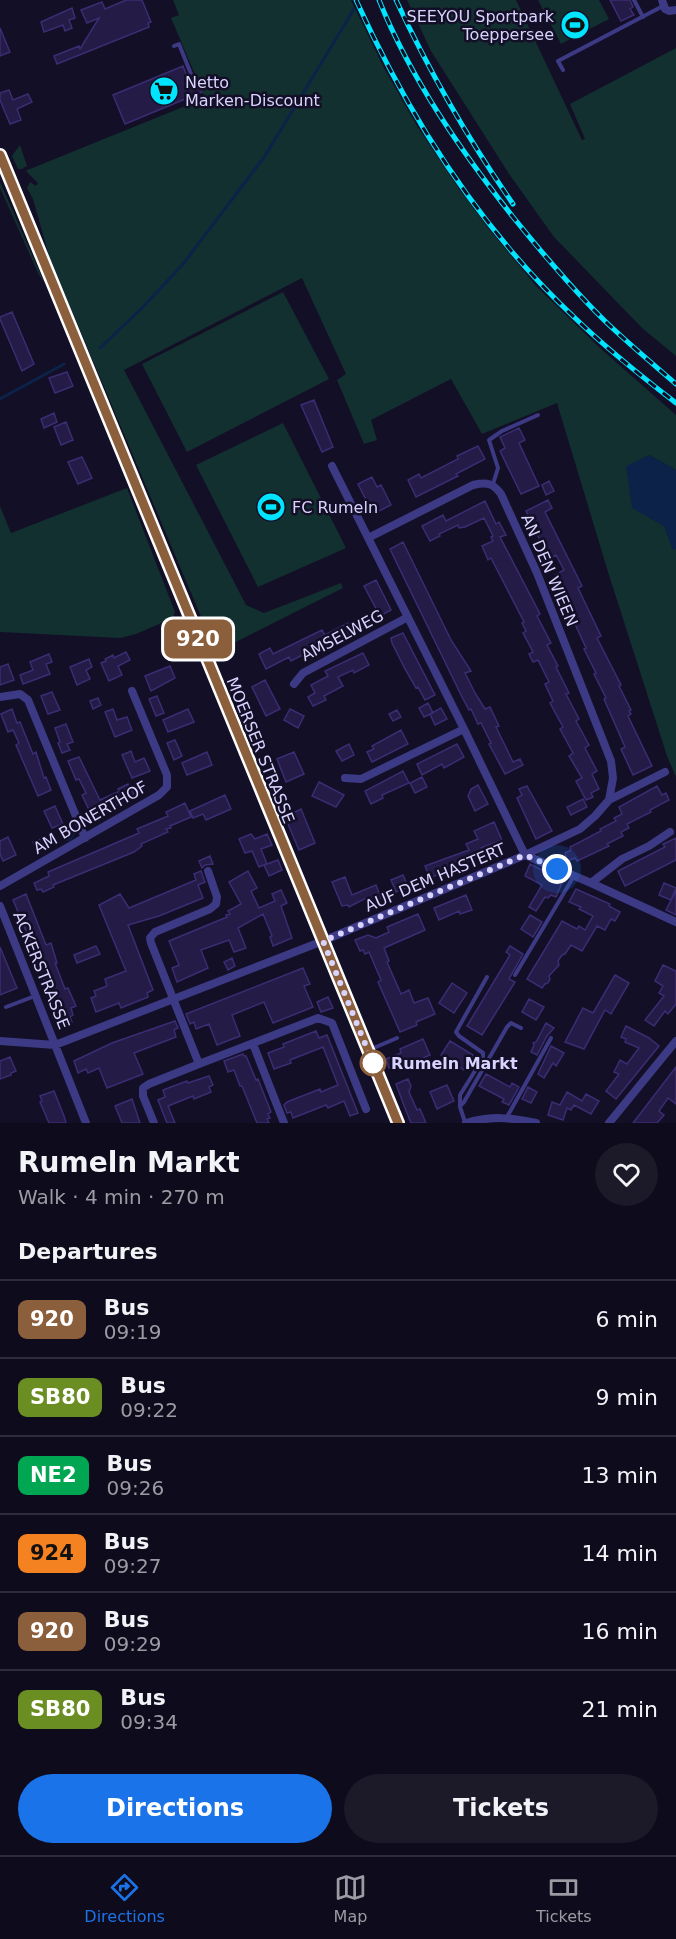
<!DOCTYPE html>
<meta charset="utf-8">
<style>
body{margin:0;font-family:"DejaVu Sans",sans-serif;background:#1c1929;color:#f1f3f6;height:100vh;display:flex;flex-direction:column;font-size:22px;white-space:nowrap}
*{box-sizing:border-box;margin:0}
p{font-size:20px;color:#9b9ba3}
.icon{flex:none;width:33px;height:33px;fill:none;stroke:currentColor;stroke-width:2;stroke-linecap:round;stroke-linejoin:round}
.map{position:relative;height:1123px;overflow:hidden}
.sheet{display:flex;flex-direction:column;background:#0e0b1c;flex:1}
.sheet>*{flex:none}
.badge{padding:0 12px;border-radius:9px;font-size:21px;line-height:39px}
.you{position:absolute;width:30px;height:30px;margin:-15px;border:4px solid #fff;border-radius:50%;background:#1a73e8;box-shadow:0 0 0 9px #1a73e833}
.map>.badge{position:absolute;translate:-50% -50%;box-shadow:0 0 0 3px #fff}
h2{padding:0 18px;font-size:22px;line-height:54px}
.round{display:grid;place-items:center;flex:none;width:63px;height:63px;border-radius:32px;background:#1c1929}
.head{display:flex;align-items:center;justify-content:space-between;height:102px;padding:0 18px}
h1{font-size:28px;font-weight:700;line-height:45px}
.cta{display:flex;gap:12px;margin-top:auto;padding:12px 18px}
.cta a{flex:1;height:69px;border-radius:36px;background:#1a73e8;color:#fff;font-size:24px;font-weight:700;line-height:69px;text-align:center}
.cta a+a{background:#1c1929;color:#f1f3f6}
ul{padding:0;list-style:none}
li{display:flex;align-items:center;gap:18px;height:78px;padding:0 18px;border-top:2px solid #2e2b3b}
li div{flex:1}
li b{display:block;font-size:22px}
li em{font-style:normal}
li .badge{min-width:66px;font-weight:700;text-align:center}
.menu{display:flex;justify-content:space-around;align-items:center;height:84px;border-top:2px solid #2e2b3b;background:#0e0b1c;font-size:16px;color:#9b9ba3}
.menu a{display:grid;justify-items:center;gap:3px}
.menu .current{color:#1a73e8}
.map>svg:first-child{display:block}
.green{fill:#12302f}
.water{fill:#0c2248}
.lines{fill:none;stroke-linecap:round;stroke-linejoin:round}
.stream{stroke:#0c2248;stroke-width:3}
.building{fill:#241b47;stroke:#3b2d73;stroke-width:1.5}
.service{stroke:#3d3a85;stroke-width:4}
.minor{stroke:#3d3a85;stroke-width:8}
.secondary{stroke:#6f6bff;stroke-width:12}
.rail-casing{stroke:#00e5ff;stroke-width:5}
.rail{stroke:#130f26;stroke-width:3;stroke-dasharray:9;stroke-linecap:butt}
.line-casing{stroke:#fff;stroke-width:14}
.line{stroke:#8b5e3c;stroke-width:9}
.walk{stroke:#d9d4ff;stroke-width:6;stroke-dasharray:0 10.8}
.stop-dot{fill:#fff;stroke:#8b5e3c;stroke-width:3}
.labels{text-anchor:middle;stroke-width:5;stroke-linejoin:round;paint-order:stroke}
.poi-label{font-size:16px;fill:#d9d4ff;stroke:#130f26;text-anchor:start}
.street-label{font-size:16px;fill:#d9d4ff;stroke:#130f26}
.stop-label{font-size:16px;font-weight:bold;fill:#d9d4ff;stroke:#130f26;text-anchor:start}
</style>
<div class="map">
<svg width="676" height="1123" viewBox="0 0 676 1123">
<rect width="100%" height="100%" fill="#130f26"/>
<path class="green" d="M173,0h178l33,68 33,58 42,63 29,39 49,59 64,62 75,66v55l-27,-15 -17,52 32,19 9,23h3v228l-9,-21 -59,-184 -51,-169 -75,31 -31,-55 -80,41 6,20 -13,4 -27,-64 9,-6 -44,-96 -178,92 122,235 18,8 77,-30 2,5 -127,64 -166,-393 -17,-60 -6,-11 3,-6 6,4 2,-3 -12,-12 2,-1 -1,-4 -5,3h-4l-6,-13 8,-11 8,24h2l175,-71 -34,-80 8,-3z
M407,0h109l66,140 3,-1 -15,-35 106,-56v308l-34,-28 -88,-91 -45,-63 -78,-123z
M538,0h61l10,19 -48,25z
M0,182l41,93 3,7 -5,-7 -39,-87z
M283,292l46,87 -142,73 -45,-88z
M283,423l63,125 -88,39 -62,-122z
M127,488l48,124 -2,6 -37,16 -16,4 -120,-6v-126l11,27z"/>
<path class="water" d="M649,455l27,15v79l-3,1 -9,-24 -32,-18 -6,-42z
M60 834a7 7 0 1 1 14 0a7 7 0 1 1-14 0Z"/>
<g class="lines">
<path class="stream" d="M100,348l43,-41 40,-43 82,-108 89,-147
M0,399l64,-35"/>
</g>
<path class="building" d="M126,0h16l9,22 -3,1 1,4 -92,37 -3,-8 25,-10 1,3 19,-31 -12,5 -6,-13 21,-8 3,7z
M610,0h20l3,7 -3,2 4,6 -13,6z
M72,8l3,10 -6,2 3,8 -7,3 -2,-6 -19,7 -3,-10z
M0,28l10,24 -10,4z
M183,66l6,16 5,1 3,-2 5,11 -77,32 -12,-29z
M9,90l4,10 15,-6 4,8 -15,7 4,11 -11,4 -10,-24v-7z
M12,312l22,52 -12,7 -22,-52v-2z
M67,372l6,14 -18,7 -6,-15z
M314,400l19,47 -11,5 -21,-47z
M54,413l3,9 -13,6 -3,-9z
M66,422l7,18 -12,5 -7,-18z
M519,428l6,12 -6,3 20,43 -18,8 -21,-43 5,-3 -5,-11z
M478,446l7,13 -29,15 2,2 -42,21 -8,-17 11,-6 2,4 37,-19 -1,-3z
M82,457l10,21 -14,6 -10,-22z
M372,477l5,10 4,-2 10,20 -18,9 -15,-30z
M549,481l5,10 -8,4 -4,-10z
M548,500l4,8 -7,4 37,74 -4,2 23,48 -4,2 24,47 -2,1 12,24 -2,1 2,3 -3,2 24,50 -19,9 -12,-26 4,-2 -21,-48 2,-1 -12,-24 2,-1 -12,-24 2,-1 -11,-24 2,-1 -22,-48 9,-5 -8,-15 -7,4 -23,-48z
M485,501l11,23 3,-2 7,13 -6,2 40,77 -3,2 14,27 -4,2 11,21 -2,1 13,26 -3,1 13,25 -3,2 13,24 -4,3 12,23 -5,3 7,15 -8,4 2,4 -7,3 -10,-19 6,-3 -13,-22 4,-3 -13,-24 3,-2 -13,-24 3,-2 -8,-17 4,-2 -11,-22 -5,2 -4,-8 4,-2 -10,-19 3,-2 -4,-8 2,-1 -33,-64 -3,2 -6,-14 11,-5 -2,-4 2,-1 -9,-18 -19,9 -6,1 -1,-3 -19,9 1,2 -10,5 -8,-15 21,-11 3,6z
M403,542l48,98 20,31 -6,2 10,20 10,16 5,-2 9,19 -3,1 17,35 7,-3 3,6 -18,9 -16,-30 2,-1 -10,-20 -3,1 -7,-15 -2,1 -6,-11 -73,-150z
M376,580l15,30 -11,6 -16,-30z
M348,623l6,11 -39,17 -1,-2 -23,12 -2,-4 -23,12 -7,-15 11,-6 3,6 49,-24 3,5z
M403,633l32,62 -10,5 -7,-13 -2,1 -11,-19 -13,-26 -1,-5z
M126,652l4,8 -12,6 4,9 -13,6 -8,-18 5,-2 -1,-2 8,-4 1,3z
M363,653l6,12 -15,8 -1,-3 -15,7 5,9 -19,10 2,4 -13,6 -5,-9 7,-4 -4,-8 17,-9 -3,-5z
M49,654l3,8 -6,2 4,10 -27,10 -3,-9 13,-5 -3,-8z
M89,659l3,8 -6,3 4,9 -13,6 -7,-18z
M8,664l6,16 -14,5v-18z
M170,666l5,12 -24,13 -6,-15z
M265,680l15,29 -14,7 -14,-29z
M52,692l8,18 -12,4 -7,-18z
M157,696l7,17 -8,3 -7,-17z
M98,698l3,7 -8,4 -3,-8z
M428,703l5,10 -9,4 -5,-9z
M441,708l6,11 -12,6 -5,-11z
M12,709l5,14 3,-1 13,32 3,-2 8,26 2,-1 5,13 -13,6 -22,-51 3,-2 -6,-13 -5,2 -7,-18z
M113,709l4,11 10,-3 5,13 -17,7 -10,-25z
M188,709l6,13 -26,10 -5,-12z
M290,709l14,7 -6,12 -14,-8z
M397,710l4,7 -8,4 -4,-7z
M66,724l7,18 -6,2 3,6 -8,3 -4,-10 2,-1 -5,-14z
M401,730l7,14 -36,18 -5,-10 7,-3 -2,-3z
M175,740l7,16 -8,4 -7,-17z
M349,744l5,11 -12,6 -6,-10z
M457,744l7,13 -20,11 -2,-4 -20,11 -5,-11z
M131,751l4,11 9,-4 6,13 -18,7 -10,-23z
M207,752l5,13 -25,10 -5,-12z
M294,752l10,22 -18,8 -9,-23z
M79,757l21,43 20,-9 -2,-2 10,-5 6,10 -19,12 -1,-3 -24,9 -8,-17 4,-2 -7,-14 -3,1 -8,-19z
M403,771l6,12 -27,12 1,3 -12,6 -6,-13z
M422,777l5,10 -12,6 -5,-10z
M319,782l25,13 -8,12 -24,-11z
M478,785l10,19 -13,7 -7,-15 3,-7z
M527,786l25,45 -16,8 -19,-41 5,-3 -3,-6z
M657,786l5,9 4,-2 3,7 -19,10 1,2 -24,12 2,4 -8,4 2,4 -16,8 2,2 -32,15 -2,-3 -8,3 -2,-8 6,-3 -1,-3 31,-16 -1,-2 16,-8 -2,-3 8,-4 -3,-7z
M225,795l6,14 -25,11 -3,-6 -10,4 -3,-7z
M583,799l4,8 -16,8 -4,-8z
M185,803l6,14 -21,9 1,2 -5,1 2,3 -27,12 1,2 -8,6 -81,33 1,2 -11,5 -2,-3 -4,1 -3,-7 15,-7 -1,-4 91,-39 -2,-4 31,-13 -2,-4z
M55,806l8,18 -11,4 -8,-17z
M301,809l14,34 -16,7 -14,-33z
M494,822l8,18 -21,8 3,6 -54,24 -5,-12 44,-16 -3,-6 12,-5 -4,-8z
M251,834l4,5 12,-5 5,11 -11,4 6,15 11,-4 4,10 -13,6 -5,-11 2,-1 -7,3 -7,-16 -7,2 -6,-14z
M8,837l8,18 -13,6 -3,-7v-13z
M676,838v22l-51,26 -7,-15 47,-24 -2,-3z
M41,839l4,9 -9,3 -3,-9z
M210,856l3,8 -8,1 -3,3 -3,-7z
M530,864l16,8 -1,3 17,8 -6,14 -5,-2 -3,3 -3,-1 -9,14 -7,-4 13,-22 -17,-9z
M201,871l4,11 -7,3 5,13 -44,18 -31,9 25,65 -6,3 1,4 -27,11 -2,-5 -23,9 -5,-14 5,-2 -2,-5 13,-5 -2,-7 21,-8 -27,-66 21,-11 9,14 67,-28 -2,-6z
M248,871l9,17 -6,3 8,17 16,-7 -3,-7 9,-4 6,13 -6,3 11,32 -19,8 -3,-9 2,-1 -9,-22 -25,14 8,20 -12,4 -5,-12 -28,10 7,18 -31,14 -5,-14 7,-3 -10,-24 58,-24 -1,-2 4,-1 -2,-3 13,-7 -12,-22z
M403,875l5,12 -12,5 -5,-12z
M345,877l7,18 24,-10 5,13 -13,6 -2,-6 -17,9 -1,-2 -6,1 -10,-24z
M664,883l12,5 -5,12 -12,-5z
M576,889l34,15 -1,2 11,6 -5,9 -4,-2 -6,11 -8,-4 -15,25 -11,-6 -6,9 -3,1 -4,6 1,4 -10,11 1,3 -2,4 -3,1 -3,4 -15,-9 35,-58 15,8 2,-3 6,4 8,-14 -14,-7 2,-2 -12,-5z
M676,891v24l-10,-5z
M26,894l20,51 5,-2 6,20h-2l10,26 3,-1 8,18 -5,2 2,7 -3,2 2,5 -7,3 -3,-5h-1l-25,-59 -4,-10 2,-1 -21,-50z
M466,895l6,15 -12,4 -1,-3 -20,9 -5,-12z
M418,914l7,16 -41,18 5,13 -2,1 14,32 8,-4 5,13 14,-5 7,16 -19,8 1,3 -17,7 -22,-50 3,-2 -12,-28 -4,2 -2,-4 -3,1 -5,-11 13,-5 8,3 13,-6 -2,-5z
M530,915l12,7 -9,15 -12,-8z
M96,946l4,8 -23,9 -3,-8z
M510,946l13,8 -14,25 6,3 -33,53 -15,-9 43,-71 -4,-3z
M0,947l17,41 -17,7z
M232,958l3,8 -7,4 -4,-8z
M663,965l13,6v33l-8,10 -3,-3 -11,15 -9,-6 19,-24 -5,-3 4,-7 -8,-5z
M303,968l7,16 -6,2 9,21 -40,16 -9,-21 -32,13 8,21 -23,9 -8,-21 -13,5 -2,-7 -4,2 -4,-10z
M615,975l14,8 -18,31 -6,-4 -21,39 -19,-7 18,-34 10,5z
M452,983l15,10 -13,20 -15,-10z
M328,997l5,11 -12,4 -4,-10z
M529,999l15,8 -8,13 -14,-8z
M175,1021l3,7 -4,2 2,7 -42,16 9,21 -36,14 -8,-20 -11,5 -2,-4 -8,4 -4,-12 38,-18z
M546,1023l8,5 -7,8 -10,19 -6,-3 3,-7 -1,-2 3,-1z
M626,1026l23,12 10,8 -43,53 -10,-8 13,-17 -5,-2 6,-12 7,4 12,-16 -14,-6 1,-3 -5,-2z
M316,1031l3,7 8,-3 31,78 -8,3 -6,-15 -16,7 -2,-3 -33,13 -2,-6 -4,1 -3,-8 3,-3 33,-13 1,3 17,-7 -15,-38 -33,13 1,3 -17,6 -6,-16 16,-6 -1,-3z
M423,1039l7,16 -23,10 -2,-4 -16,7 -3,-9 15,-6 -1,-4z
M450,1041l23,14 -9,15 -23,-15z
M551,1046l13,7 -8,13 -3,-3 -9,15 -6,-4z
M243,1054l1,2h2l10,24 2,-1 13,33 -3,2 2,4 -3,1 2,4h-12l-15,-37h-2l-6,-16 -6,2 -4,-11z
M10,1057l6,14 -5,2v2l-11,4v-18z
M676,1067v37l-8,-6 -9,13 5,4 -7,8h-24z
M486,1074l24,13 2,-4 7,4 -10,18 -7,-3 2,-3 -25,-13z
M209,1076l4,9 -4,2 2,5 -17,7 -1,-3 -25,10 7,17h-8l-9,-23 7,-3 -2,-7 24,-9 1,2z
M408,1079l3,7 -2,6 8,18 3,-1 6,14h-15l-8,-20 -7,-19z
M447,1085l7,16 -17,8 -7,-17z
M528,1087l9,5 -6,11 -9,-4z
M54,1091l10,25 2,7h-17l-9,-21 2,-1 -2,-5z
M567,1092l15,9 4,-7 13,7 -8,13 -17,-9 -3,5 -4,-2 -4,12 -15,-5 4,-13 8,3z
M132,1099l8,24h-18l-7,-17z"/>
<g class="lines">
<path class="service" d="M634,0l9,17
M174,46l5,-2 14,35
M563,70l-5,-9 105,-55
M493,484l5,-16 -9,-28 13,-9 36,-16
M515,975l59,-99
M6,1007l29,-11
M369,1050l28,-12
M460,1106l4,-4 43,-75 4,-4 10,5
M507,1117l44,-79
M465,1122l-5,-15v-12l23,-37v-5l-24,-17 -3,-4 31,-55"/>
<path class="minor" d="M662,0l3,9 4,2 7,-1
M332,466l132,263 61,126 55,-26 15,-13 14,-16 4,-22 -2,-17 -74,-188 -36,-79c-8,-11 -14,-12 -28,-9l-105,53
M294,684l9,-11 105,-56
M0,697l20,-3 8,6 57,138
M345,778l16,1 103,-50
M609,800l56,-28
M591,883l31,-24 27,-13 21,-14
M0,886l159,-91 8,-8v-12l-35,-84
M0,906l86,217
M0,1041l55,4 268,-104 202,-86 66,28 85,39
M253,1044l31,79
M199,1064l119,-46 14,5 34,86
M154,1123l-11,-27v-8l6,-4 50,-20 -48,-121 -1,-5 5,-6 55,-23 6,-5 1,-7 -9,-26
M466,1123c25,-7 44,-6 70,0
M609,1123l67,-82"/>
<path class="secondary" d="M0,155l398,968"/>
<g class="rail-casing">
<path id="rail" d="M356,0c53,117 125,230 219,318 32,31 66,58 101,85
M379,0c32,79 82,151 134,217 30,37 60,73 94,106 22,21 46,41 69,61
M396,0c33,71 72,139 117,204"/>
</g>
<use href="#rail" class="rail"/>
</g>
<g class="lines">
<g class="line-casing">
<path id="line" d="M0,155l398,968"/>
</g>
<use href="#line" class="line"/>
<path class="walk" d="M373,1063l2,5 -52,-127 202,-86 32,14"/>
</g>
<defs>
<g id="stadium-disc" transform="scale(1.5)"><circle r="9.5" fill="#00e5ff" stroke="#130f26"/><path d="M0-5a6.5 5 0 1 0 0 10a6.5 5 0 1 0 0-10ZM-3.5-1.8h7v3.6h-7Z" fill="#111"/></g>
<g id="supermarket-disc" transform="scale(1.5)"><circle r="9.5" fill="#00e5ff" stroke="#130f26"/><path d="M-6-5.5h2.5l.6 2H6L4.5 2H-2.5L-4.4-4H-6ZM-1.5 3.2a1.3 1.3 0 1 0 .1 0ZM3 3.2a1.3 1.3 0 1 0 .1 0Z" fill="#111"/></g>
</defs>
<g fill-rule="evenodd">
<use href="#stadium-disc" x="575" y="25"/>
<use href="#supermarket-disc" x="164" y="91"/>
<use href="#stadium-disc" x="271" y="507"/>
</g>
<circle class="stop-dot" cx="373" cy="1063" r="12"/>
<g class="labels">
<g class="poi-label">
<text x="554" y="22" text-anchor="end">SEEYOU Sportpark<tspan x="554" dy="18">Toeppersee</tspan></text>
<text x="185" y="88">Netto<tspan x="185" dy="18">Marken-Discount</tspan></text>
<text x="292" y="513">FC Rumeln</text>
</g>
<g class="street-label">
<text transform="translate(550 570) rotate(67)" y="6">AN DEN WIEEN</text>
<text transform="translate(342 635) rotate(-28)" y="6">AMSELWEG</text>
<text transform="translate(261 750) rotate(68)" y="6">MOERSER STRASSE</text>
<text transform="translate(90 817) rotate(-30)" y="6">AM BONERTHOF</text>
<text transform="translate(435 877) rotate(-23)" y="6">AUF DEM HASTERT</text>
<text transform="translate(42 970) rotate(68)" y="6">ACKERSTRASSE</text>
</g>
<g class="stop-label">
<text x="391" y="1069">Rumeln Markt</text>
</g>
</g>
</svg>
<div class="you" style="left:557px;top:869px"></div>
<b class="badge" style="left:198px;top:639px;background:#8b5e3c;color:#fff">920</b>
</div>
<section class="sheet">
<div class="head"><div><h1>Rumeln Markt</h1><p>Walk · 4 min · 270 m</p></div><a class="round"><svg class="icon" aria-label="heart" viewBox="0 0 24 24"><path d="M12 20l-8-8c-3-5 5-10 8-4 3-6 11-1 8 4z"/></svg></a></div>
<h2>Departures</h2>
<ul>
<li><span class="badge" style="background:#8b5e3c;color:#fff">920</span><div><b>Bus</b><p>09:19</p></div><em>6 min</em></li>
<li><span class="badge" style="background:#6b8e23;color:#fff">SB80</span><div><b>Bus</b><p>09:22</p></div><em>9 min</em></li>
<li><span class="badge" style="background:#00a651;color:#fff">NE2</span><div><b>Bus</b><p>09:26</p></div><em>13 min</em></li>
<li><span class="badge" style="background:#f58220;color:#111">924</span><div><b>Bus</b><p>09:27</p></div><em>14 min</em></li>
<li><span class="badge" style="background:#8b5e3c;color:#fff">920</span><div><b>Bus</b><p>09:29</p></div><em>16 min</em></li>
<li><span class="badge" style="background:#6b8e23;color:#fff">SB80</span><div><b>Bus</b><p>09:34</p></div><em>21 min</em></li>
</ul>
<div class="cta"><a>Directions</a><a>Tickets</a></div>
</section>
<nav class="menu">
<a class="current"><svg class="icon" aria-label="directions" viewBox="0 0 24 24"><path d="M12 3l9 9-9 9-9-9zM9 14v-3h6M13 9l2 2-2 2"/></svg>Directions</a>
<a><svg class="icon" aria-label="map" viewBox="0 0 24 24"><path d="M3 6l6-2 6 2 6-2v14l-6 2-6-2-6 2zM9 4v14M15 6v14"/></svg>Map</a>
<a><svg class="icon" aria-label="tickets" viewBox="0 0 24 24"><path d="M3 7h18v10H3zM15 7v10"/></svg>Tickets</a>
</nav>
